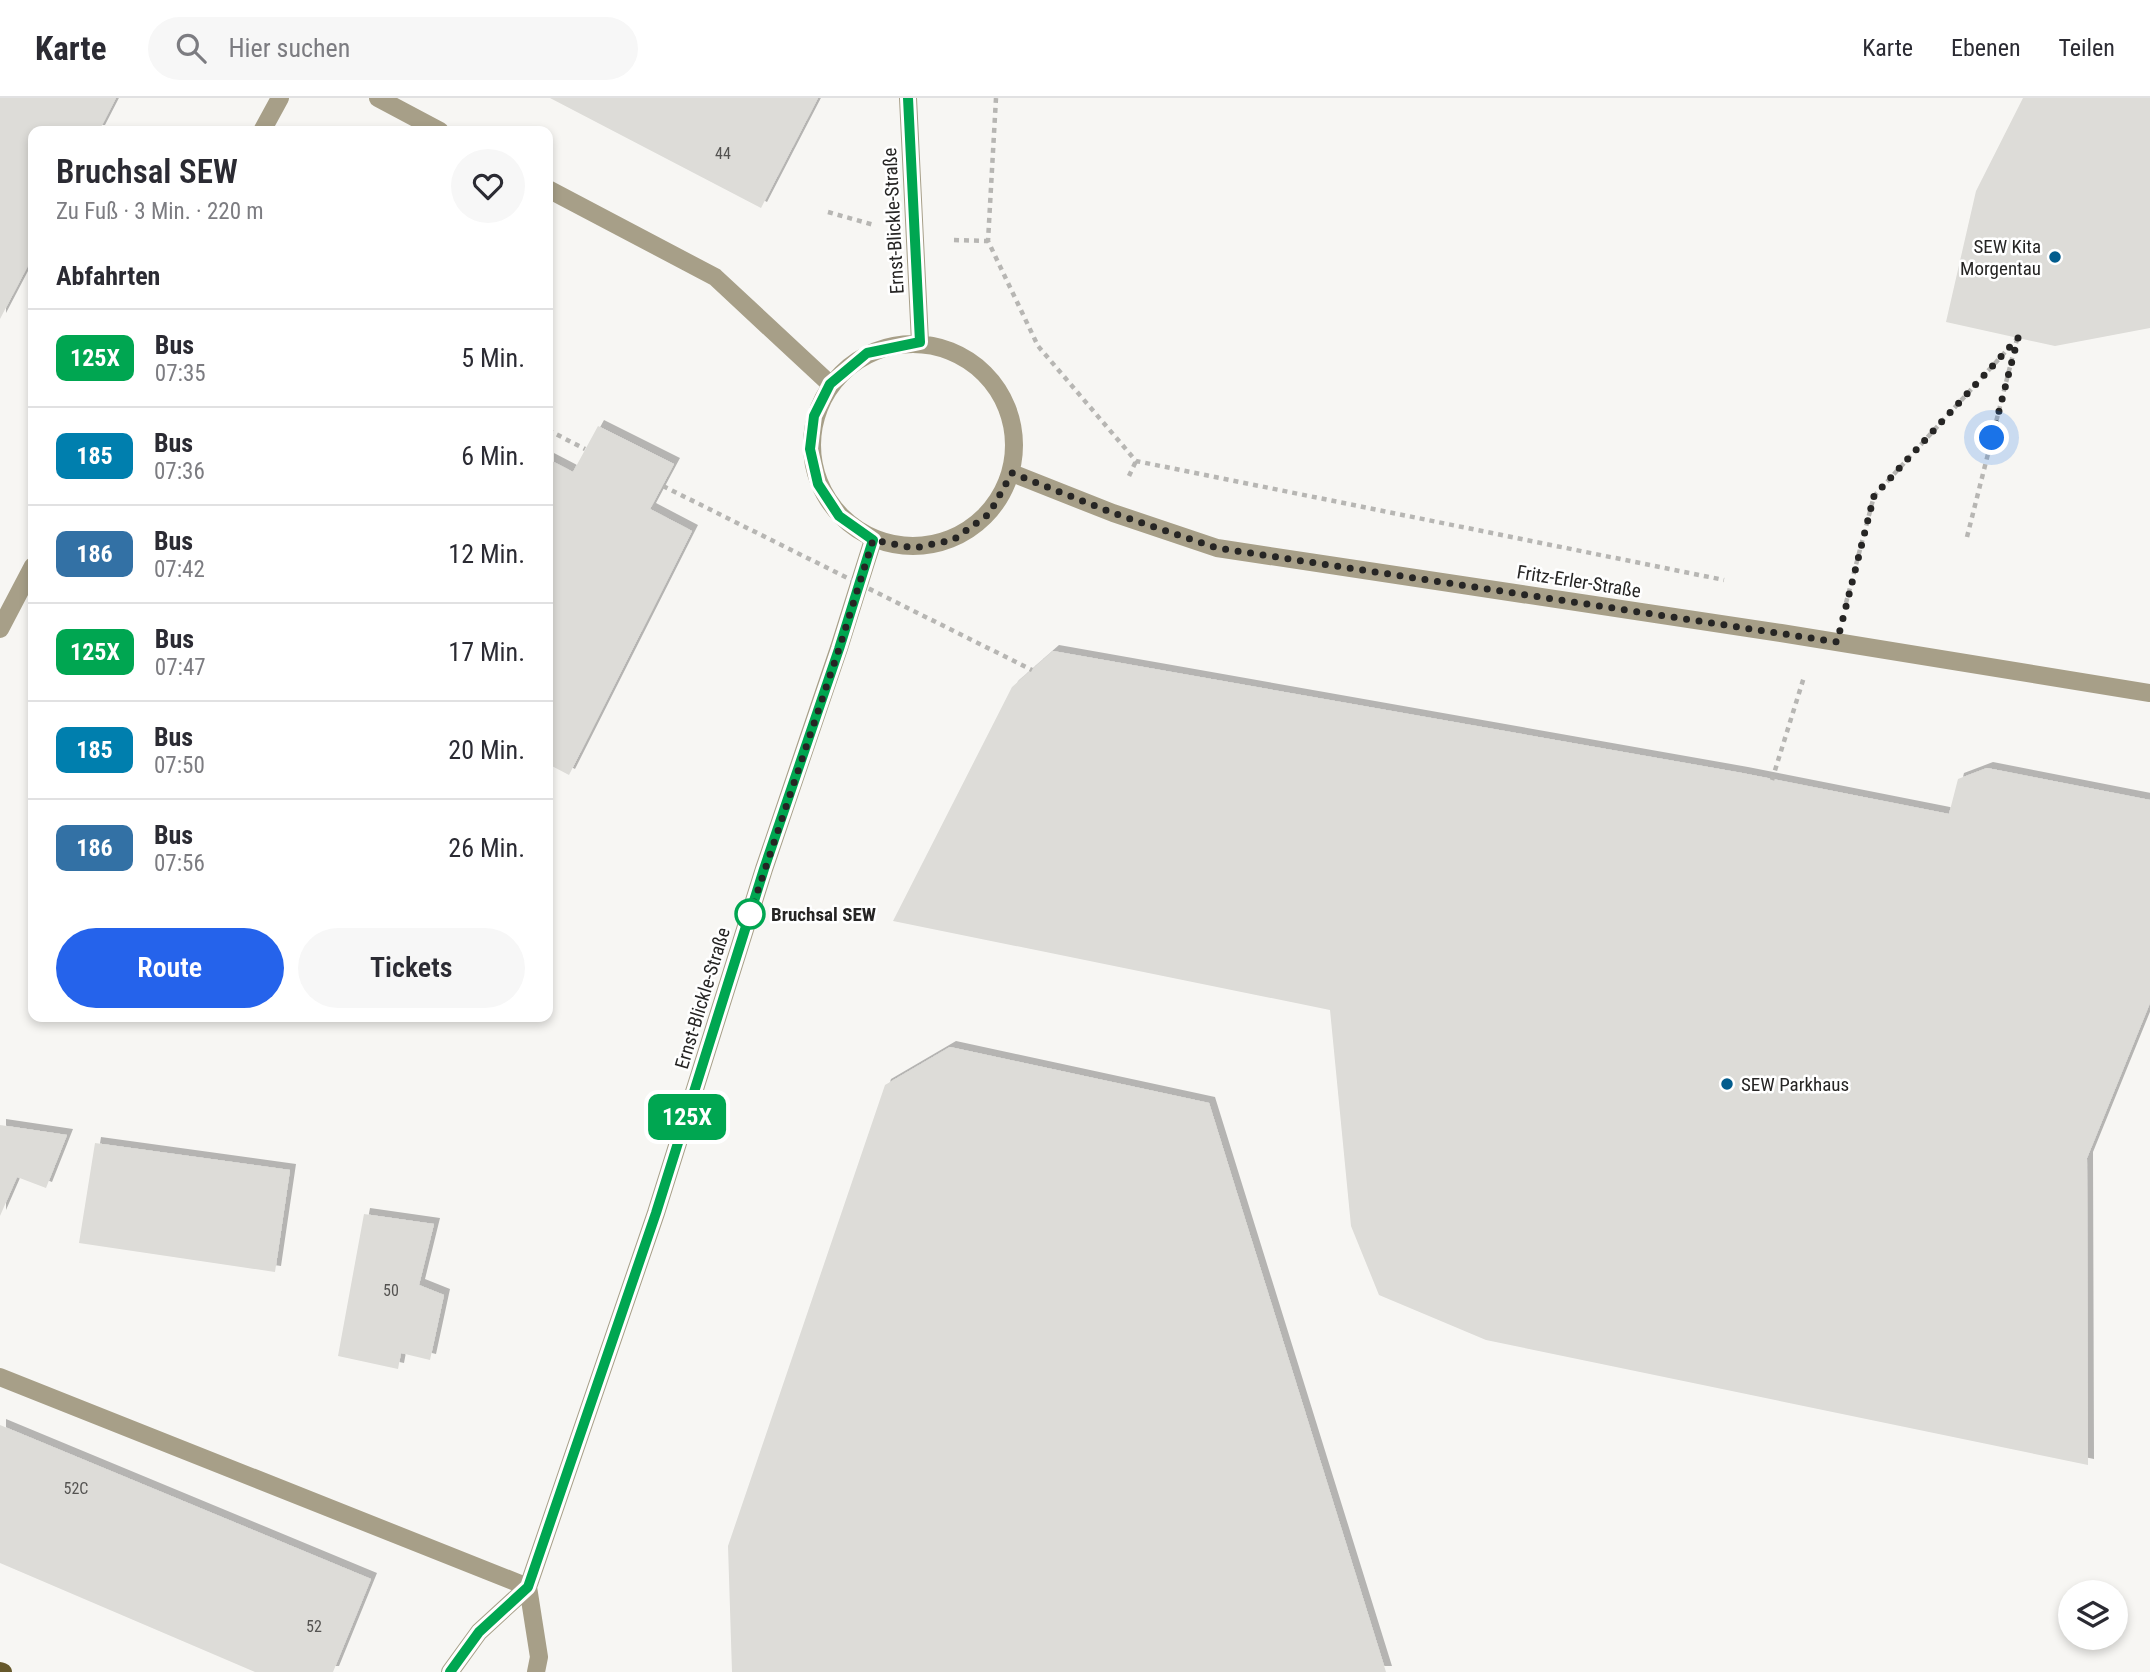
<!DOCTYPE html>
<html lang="de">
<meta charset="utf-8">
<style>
body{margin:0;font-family:"Roboto Condensed",sans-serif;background:#f7f7f7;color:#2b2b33;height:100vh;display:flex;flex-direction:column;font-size:26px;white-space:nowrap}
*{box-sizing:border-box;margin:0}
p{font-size:23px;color:#7c7c81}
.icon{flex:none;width:38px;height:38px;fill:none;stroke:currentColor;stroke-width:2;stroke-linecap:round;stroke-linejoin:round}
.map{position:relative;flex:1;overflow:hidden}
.details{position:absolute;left:28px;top:28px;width:525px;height:896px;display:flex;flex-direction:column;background:#fff;border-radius:14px;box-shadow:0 4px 10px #0003}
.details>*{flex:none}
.badge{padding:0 14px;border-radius:10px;font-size:24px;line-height:46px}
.fabs{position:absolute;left:2058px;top:1482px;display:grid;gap:14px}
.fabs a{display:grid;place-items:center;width:70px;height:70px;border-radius:50%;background:#fff;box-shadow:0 4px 10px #0003;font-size:35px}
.you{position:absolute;width:35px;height:35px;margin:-18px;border:5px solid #fff;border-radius:50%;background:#1a73e8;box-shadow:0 0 0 10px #1a73e833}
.map>.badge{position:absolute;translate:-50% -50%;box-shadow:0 0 0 4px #fff}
h2{padding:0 28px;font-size:26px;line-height:63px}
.round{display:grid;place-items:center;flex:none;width:74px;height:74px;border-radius:37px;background:#f7f7f7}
.headline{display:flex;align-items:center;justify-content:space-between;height:119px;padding:0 28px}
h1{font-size:33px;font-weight:600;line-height:52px}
.cta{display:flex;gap:14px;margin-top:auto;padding:14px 28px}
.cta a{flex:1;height:80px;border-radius:42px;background:#2563eb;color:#fff;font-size:28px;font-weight:600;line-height:80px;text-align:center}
.cta a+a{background:#f7f7f7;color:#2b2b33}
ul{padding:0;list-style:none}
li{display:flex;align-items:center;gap:21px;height:98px;padding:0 28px;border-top:2px solid #e1e1e2}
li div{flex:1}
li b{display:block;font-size:26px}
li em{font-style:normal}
li .badge{min-width:77px;font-weight:700;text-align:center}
header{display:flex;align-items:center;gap:42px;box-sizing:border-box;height:98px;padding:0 35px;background:#fff;border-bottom:2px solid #e1e1e2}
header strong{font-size:33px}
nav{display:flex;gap:38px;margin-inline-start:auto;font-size:24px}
.search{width:490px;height:63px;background:#f7f7f7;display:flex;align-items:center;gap:18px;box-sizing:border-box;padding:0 24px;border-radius:38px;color:#7c7c81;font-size:26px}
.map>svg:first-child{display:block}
.building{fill:#dddcd8;filter:url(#shadow)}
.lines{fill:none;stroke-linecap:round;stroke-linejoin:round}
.path{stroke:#b7b6b3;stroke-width:4.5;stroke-dasharray:5 5;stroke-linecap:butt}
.minor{stroke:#a79f88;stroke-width:18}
.major{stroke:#66582b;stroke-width:18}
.path-bridge{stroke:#b7b6b3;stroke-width:4.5;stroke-dasharray:5 5;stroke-linecap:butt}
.line-casing{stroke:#fff;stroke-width:16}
.line{stroke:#00a651;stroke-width:10}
.walk{stroke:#262524;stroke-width:7;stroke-dasharray:0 12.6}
.poi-dot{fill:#025c8d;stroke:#fff;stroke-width:2.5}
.stop-dot{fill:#fff;stroke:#00a651;stroke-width:3.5}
.labels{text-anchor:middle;stroke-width:5;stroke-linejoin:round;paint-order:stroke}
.number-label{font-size:16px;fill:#545351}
.street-label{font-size:19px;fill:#262524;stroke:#fff}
.poi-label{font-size:19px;fill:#262524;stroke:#fff;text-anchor:end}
.stop-label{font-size:19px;font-weight:bold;fill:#262524;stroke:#fff;text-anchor:start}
</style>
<header>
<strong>Karte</strong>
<div class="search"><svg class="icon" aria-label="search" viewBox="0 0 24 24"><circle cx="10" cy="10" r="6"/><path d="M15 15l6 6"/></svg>Hier suchen</div>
<nav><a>Karte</a><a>Ebenen</a><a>Teilen</a></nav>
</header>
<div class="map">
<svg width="2150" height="1574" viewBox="0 0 2150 1574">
<defs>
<filter id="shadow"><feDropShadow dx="6" dy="-6" stdDeviation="0" flood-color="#0004"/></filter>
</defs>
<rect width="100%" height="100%" fill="#f7f6f3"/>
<path class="building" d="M0,0h116l-17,33h-66v125l-33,63z
M550,0h268l-57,110z
M2023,0h127v230l-95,18 -109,-24 30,-131z
M598,328l76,38 -24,45 42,22 -123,244 -21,-11v-305l25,13z
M1053,553l689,122 207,41 9,-35 29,-11 163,32v203l-63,155 1,307 -602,-125 -107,-45 -28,-69 -21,-216 -437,-89 119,-234z
M950,949l259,56 177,569h-654l-4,-126 157,-461z
M0,1027l67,10 -21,53 -29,-11 -17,39z
M95,1045l195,27 -15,102 -196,-29z
M364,1116l70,10 -15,61 25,10 -14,65 -29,-7 -3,16 -60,-13z
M0,1327l371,154 -38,93h-78l-255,-109z"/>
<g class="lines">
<path class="path" d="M996,0l-8,143 50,105 98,115 588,119
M828,114l46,13
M954,142l34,1
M548,332l37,19
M1129,378l7,-15
M1967,439l50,-198
M1846,505l28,-107 144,-158
M1772,682l32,-103"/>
<path class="minor" d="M378,0l62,33
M908,0l12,244
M262,33l18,-33
M548,91l167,88 115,107
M812 347a101 101 0 1 1 202 0a101 101 0 1 1-202 0Z
M1012,375l101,40 104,35 564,85 369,60
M0,531l33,-63
M0,1279l528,210
M450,1574l29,-40 49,-45
M536,1574l3,-15 -11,-70 128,-374 108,-344 75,-221 34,-108"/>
<path class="major" d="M0,1573l3,1"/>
<path class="path-bridge" d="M663,388l369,184"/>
</g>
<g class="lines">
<g class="line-casing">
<path id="line" d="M450,1574l29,-40 49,-45 128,-374 108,-344 75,-220 34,-109 -34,-24 -21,-32 -8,-35 4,-33 16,-32 37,-31 53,-11 -12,-244"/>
</g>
<use href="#line" class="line"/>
<path class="walk" d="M750,816l89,-265 34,-109 41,8 39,-8 36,-26 23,-41 101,40 104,35 620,94 37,-146 144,-158 -26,100"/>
</g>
<g class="poi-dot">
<circle cx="2055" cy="159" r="7"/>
<circle cx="1727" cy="986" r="7"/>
</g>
<circle class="stop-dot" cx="750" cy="816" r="14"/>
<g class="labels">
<g class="number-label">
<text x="723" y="61">44</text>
<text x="391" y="1198">50</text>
<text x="76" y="1396">52C</text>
<text x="314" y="1534">52</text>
</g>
<g class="street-label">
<text transform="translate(893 123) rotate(-93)" y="7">Ernst-Blickle-Straße</text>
<text transform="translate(1579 483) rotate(9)" y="7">Fritz-Erler-Straße</text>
<text transform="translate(702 900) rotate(-73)" y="7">Ernst-Blickle-Straße</text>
</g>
<g class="poi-label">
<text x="2041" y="155">SEW Kita<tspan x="2041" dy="22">Morgentau</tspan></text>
<text x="1741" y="993" text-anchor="start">SEW Parkhaus</text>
</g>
<g class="stop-label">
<text x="771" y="823">Bruchsal SEW</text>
</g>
</g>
</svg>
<div class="fabs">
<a><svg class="icon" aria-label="layers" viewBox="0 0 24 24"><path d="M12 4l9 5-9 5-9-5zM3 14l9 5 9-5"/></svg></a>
</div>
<div class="you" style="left:1992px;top:340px"></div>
<b class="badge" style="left:687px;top:1019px;background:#00a651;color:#fff">125X</b>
<section class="details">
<div class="headline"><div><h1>Bruchsal SEW</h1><p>Zu Fuß · 3 Min. · 220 m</p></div><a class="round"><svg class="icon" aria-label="heart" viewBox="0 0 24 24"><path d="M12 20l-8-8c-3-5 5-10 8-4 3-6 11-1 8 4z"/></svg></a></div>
<h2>Abfahrten</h2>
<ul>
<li><span class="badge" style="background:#00a651;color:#fff">125X</span><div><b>Bus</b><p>07:35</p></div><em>5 Min.</em></li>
<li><span class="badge" style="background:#007fae;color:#fff">185</span><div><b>Bus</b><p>07:36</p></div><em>6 Min.</em></li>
<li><span class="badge" style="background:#3371a5;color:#fff">186</span><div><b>Bus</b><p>07:42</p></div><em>12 Min.</em></li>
<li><span class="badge" style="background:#00a651;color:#fff">125X</span><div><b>Bus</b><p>07:47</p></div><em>17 Min.</em></li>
<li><span class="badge" style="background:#007fae;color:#fff">185</span><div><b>Bus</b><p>07:50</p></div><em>20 Min.</em></li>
<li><span class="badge" style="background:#3371a5;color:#fff">186</span><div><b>Bus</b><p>07:56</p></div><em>26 Min.</em></li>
</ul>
<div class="cta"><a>Route</a><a>Tickets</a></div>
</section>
</div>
